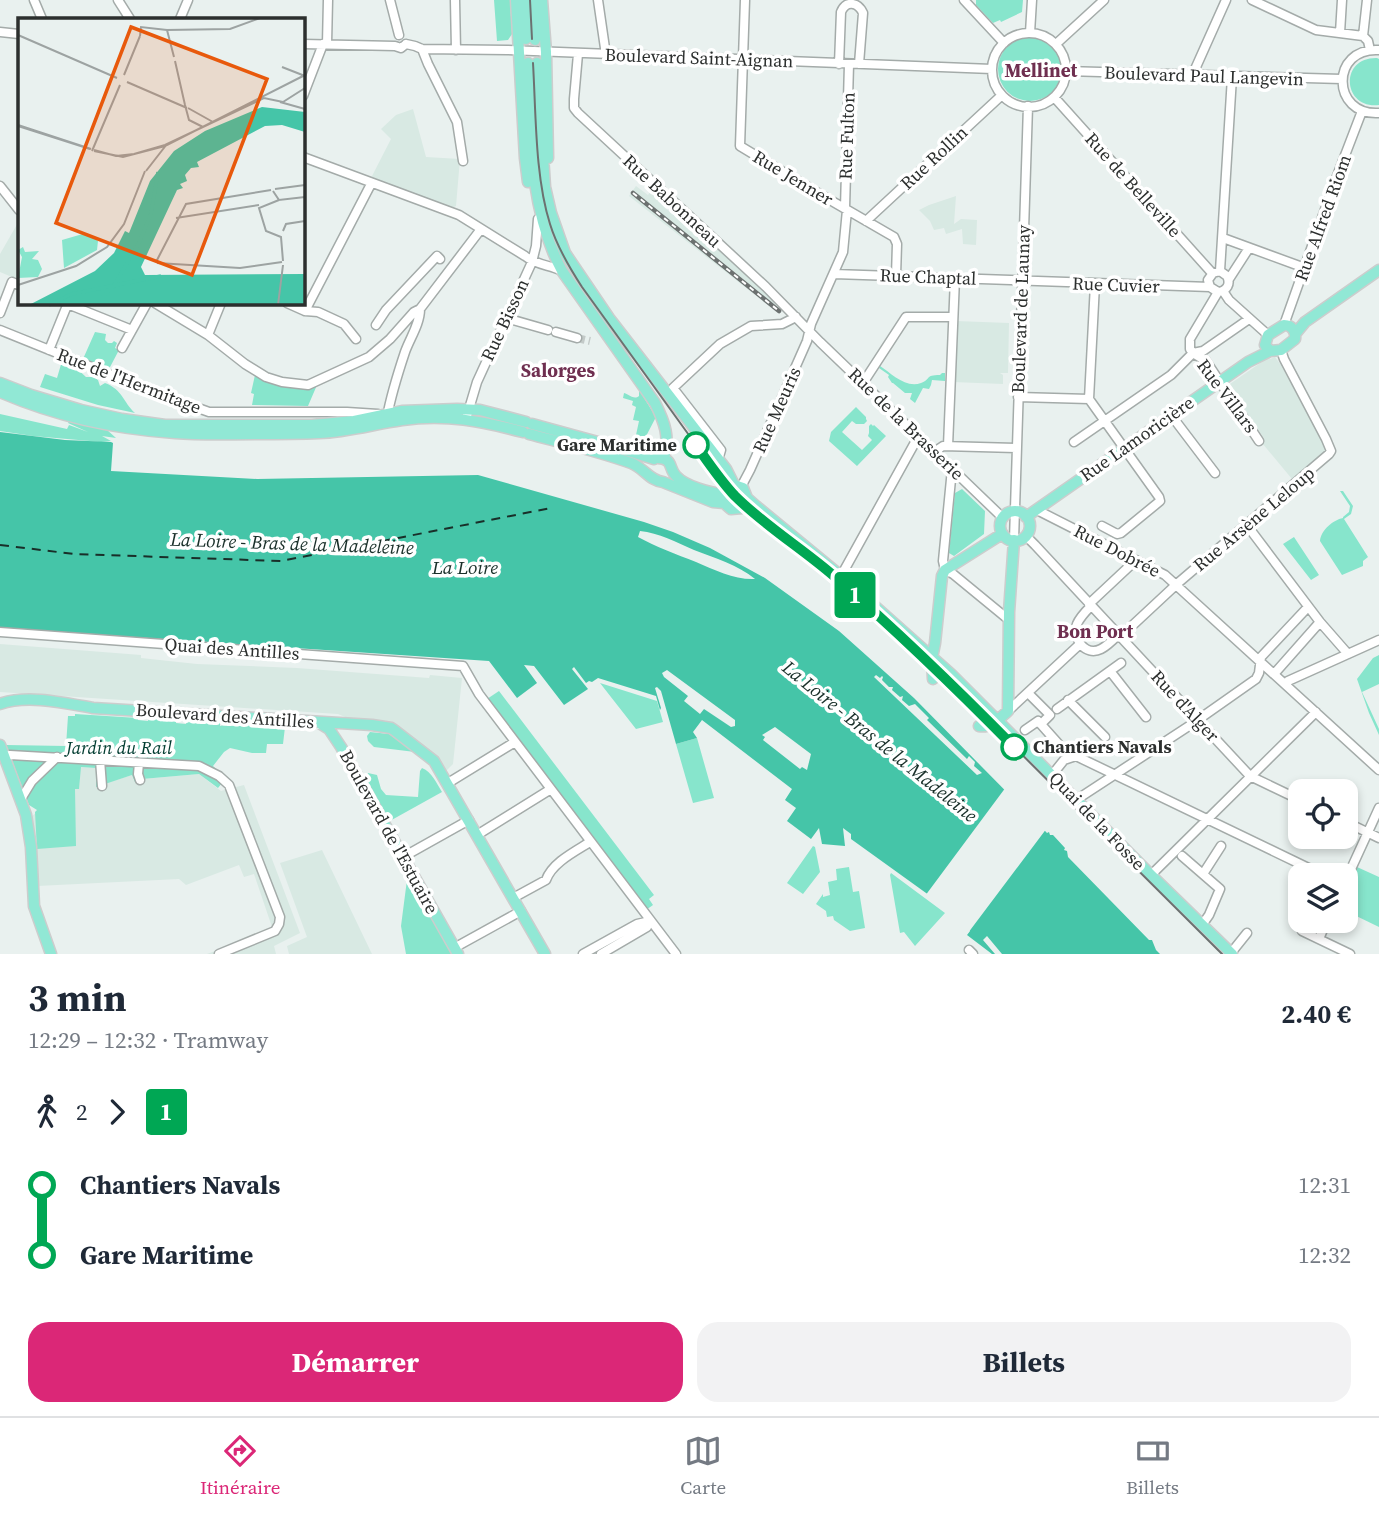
<!DOCTYPE html>
<html lang="fr">
<meta charset="utf-8">
<style>
body{margin:0;font-family:"Source Serif 4",serif;background:#f2f2f3;color:#1f2937;height:100vh;display:flex;flex-direction:column;font-size:26px;white-space:nowrap}
*{box-sizing:border-box;margin:0}
p{font-size:23px;color:#747a83}
.icon{flex:none;width:38px;height:38px;fill:none;stroke:currentColor;stroke-width:2;stroke-linecap:round;stroke-linejoin:round}
.map{position:relative;height:954px;overflow:hidden}
.drawer{display:flex;flex-direction:column;background:#fff;flex:1}
.drawer>*{flex:none}
.badge{padding:0 14px;border-radius:5px;font-size:24px;line-height:46px}
.fabs{position:absolute;left:1288px;top:779px;display:grid;gap:14px}
.fabs a{display:grid;place-items:center;width:70px;height:70px;border-radius:14px;background:#fff;box-shadow:0 4px 10px #0003;font-size:35px}
.map>.badge{position:absolute;translate:-50% -50%;box-shadow:0 0 0 4px #fff}
.legs{display:flex;align-items:center;gap:10px;height:77px;padding:0 28px;font-size:23px}
.legs p{margin-inline-start:auto}
.overview{display:flex;align-items:center;justify-content:space-between;height:119px;padding:0 28px}
h1{font-size:38px;font-weight:700;line-height:52px}
.action{display:flex;gap:14px;margin-top:auto;padding:14px 28px}
.action a{flex:1;height:80px;border-radius:21px;background:#db2777;color:#fff;font-size:28px;font-weight:700;line-height:80px;text-align:center}
.action a+a{background:#f2f2f3;color:#1f2937}
ul{padding:0 28px;list-style:none}
li{display:flex;align-items:center;gap:24px;height:70px;font-size:26px}
li i{display:grid;place-items:center;width:10px;height:100%;margin:0 9px;background:currentColor}
li i::after{content:'';width:18px;height:18px;margin:-9px;border:5px solid;border-radius:50%;background:#fff}
li p{margin-inline-start:auto}
li:first-child i{background:linear-gradient(#0000 50%,currentColor 0)}
li:last-child i{background:linear-gradient(currentColor 50%,#0000 0)}
.dock{display:flex;justify-content:space-around;align-items:center;height:98px;border-top:2px solid #e0e1e3;background:#fff;font-size:19px;color:#747a83}
.dock a{display:grid;justify-items:center;gap:4px}
.dock .on{color:#db2777}
.map>svg:first-child{display:block}
.built{fill:#d8e9e3}
.green{fill:#87e5cc}
.water{fill:#45c5a8;fill-rule:evenodd}
.pier{fill:#e9f1ef}
.lines{fill:none;stroke-linecap:round;stroke-linejoin:round}
.ferry{stroke:#192f29;stroke-width:2;stroke-dasharray:9 7;stroke-linecap:butt}
.minor-tunnel{stroke:#c3cac8;stroke-width:8;stroke-dasharray:8 4;stroke-linecap:butt}
.minor-casing{stroke:#a4aba9;stroke-width:11}
.major-casing{stroke:#cccdcd;stroke-width:13}
.minor{stroke:#fff;stroke-width:8}
.major{stroke:#91e8d5;stroke-width:10}
.tram{stroke:#6c7170;stroke-width:2}
.rail-casing{stroke:#6c7170;stroke-width:4.5}
.rail{stroke:#fff;stroke-width:2;stroke-dasharray:5;stroke-linecap:butt}
.line-1-casing{stroke:#fff;stroke-width:16}
.line-1{stroke:#00a754;stroke-width:10}
.stop-1-dot{fill:#fff;stroke:#00a754;stroke-width:3.5}
.labels{text-anchor:middle;stroke-width:7;stroke-linejoin:round;paint-order:stroke}
.street-label{font-size:18px;fill:#2c2f2e;stroke:#fff}
.stop-label{font-size:18px;font-weight:bold;fill:#2c2f2e;stroke:#fff;text-anchor:end}
.park-label{font-size:18px;font-style:italic;fill:#003c30;stroke:#fff}
.neighbourhood-label{font-size:19px;font-weight:bold;fill:#6f2f50;stroke:#fff}
.water-label{font-size:19px;font-style:italic;fill:#192f29;stroke:#fff}
.inset-river{fill:none;stroke:#45c5a8;stroke-width:3.5}
.inset-road{fill:none;stroke:#9da3a2;stroke-width:2}
.view{fill:#e8590c;fill-opacity:0.15;stroke:#e8590c;stroke-width:3.5}
.inset-edge{fill:none;stroke:#2c2f2e;stroke-width:3.5}
</style>
<div class="map">
<svg width="1379" height="954" viewBox="0 0 1379 954">
<rect width="100%" height="100%" fill="#e9f1ef"/>
<path class="built" d="M413,109l13,48 34,2 -4,47 -4,2 -81,-30 20,-39 -10,-10 15,-14z
M636,186l12,9 2,-3 13,10 -1,1 4,3 -1,2 56,44 61,56 -4,5 -149,-117z
M956,196l-2,28 7,-5 16,1 -1,25 -13,-1 -1,-15 -16,5 -2,-6 -10,2 -4,-9 -11,-11 10,-5z
M19,221v59l-19,-8v-18z
M956,321l53,2 -1,50h-8l3,2v9l-50,-2z
M1269,357l1,2 5,-2 6,8 46,85 -35,29 -30,-36 2,-5 -37,-52z
M0,644l141,11v3l56,6 100,4 132,10 1,-3 32,3 -9,86 -7,7 -8,-14 -5,-4 -38,-28 -6,-3 -39,-3 -12,-5 -338,-22z
M80,767l16,1v18l36,-11 10,4 57,-5 22,17 23,-6 56,148 -26,13 2,8h-69l60,-23 5,-4 -18,-53 -10,3 -5,-12 -53,20 -7,-6 -142,7 -7,-68 8,-7 37,-23h4z
M322,850l49,102 1,2h-83l-2,-8 20,-9 -27,-74z"/>
<path class="green" d="M494,0h16l2,34 -4,6 -11,1z
M976,0h47l-1,12 -21,10 -1,-2 -7,3 -17,-18z
M998 69a32 32 0 1 1 64 0a32 32 0 1 1-64 0Z
M1377,58l2,1v46c-37,4 -40,-48 -2,-47z
M95,332l11,2 -1,6 3,3h4l2,-2 3,2 -2,5 4,2 -10,19 -26,-10z
M62,361l11,4 13,12h8l4,3 2,6 5,-3c18,7 18,19 30,30l-37,-8 -58,-18 5,-13 12,4z
M880,366c11,7 26,23 41,17 11,-4 3,-8 19,-8l2,-2h3v8l-13,-1 -1,5 -2,4 -6,-1 -8,15 -5,-4 2,-6h-7l-12,-10h-1l-4,-6 1,-2 -10,-7z
M255,375l10,6 42,7 10,-3 -9,21 -56,-1 2,-11 -3,-1z
M639,390l17,27 -13,25 -3,1 -3,-1 1,-6 -2,-1 3,-14 -6,-1 3,-13 -4,-2 1,-4 -10,-3 1,-5c6,2 10,7 15,3z
M856,407l10,10v2l1,2 -3,3h-8l-4,-3 -10,11 20,18 10,-10 -4,-4 1,-3v-7l2,-2 2,2 1,-1 12,11 -29,30 -28,-25 2,-9z
M0,414l67,15 2,-4 19,7 -20,-9 1,-2 37,8 10,9 -14,-2 9,5 -10,1 -68,-6 -33,-5z
M962,489l23,22 -1,23 -30,22 -5,-3 6,-60z
M1340,491h3l10,15 -2,8 -7,5 24,38 -5,4v5l-21,9 -22,-34c1,-11 13,-21 23,-23v-1l6,-5 1,-6z
M1294,537l25,38 -8,5 -28,-36z
M1379,655v29l-17,8 17,37v6l-10,-22 -12,-34 16,-21z
M600,683l57,18 6,21 -27,7z
M499,691l155,204 -5,4 4,6 -7,5 -159,-211z
M75,714l63,4v2l10,1 1,-3 27,2v3l10,1 1,-3 33,2v3c4,-1 8,-2 11,-2 17,-2 36,1 54,3l-2,17h-16l-1,9h-14l-22,-5 -6,4 -11,14 13,12 -8,10 -19,-14 -57,5 -7,3 -3,-7 -36,12v-19l-15,-1 -2,22h-4l1,57 -39,3 -2,-37 2,-2 -8,-5 -23,-60 60,1 2,-30h7z
M370,732l19,2 26,18 -41,-5 -6,-6 -1,-5z
M697,738l17,60 -21,5 -17,-59z
M422,768c10,4 15,16 20,24l-54,30 -22,-40 1,-7 1,-2 9,2 4,14 5,6 32,2 2,-26z
M813,846l2,1 5,25 -17,22 -16,-11z
M849,867l4,25 6,-1 6,37 -15,3 -16,-11 -1,-4 -6,1 -1,-6 -10,-7 7,-10v3l7,-2 -2,-13 9,-2 -1,-11z
M1357,867l22,10v50l-33,-16v-19z
M408,872l47,82h-49l-5,-28z
M891,873l54,40 -30,33 -11,-14 -4,1 -10,-58z"/>
<path class="water" d="M0,432l65,8 46,2 2,1 -2,28 146,8 221,-4 166,47 29,10 37,16 55,30 74,53 75,67 133,135 2,-1 1,3h3l12,13 -1,2 3,1 1,6 81,83h3l4,10 4,4h-158l-15,-18 -4,4 12,14h-3l-25,-19 3,-4 -12,-15 -107,-77v-5l-8,-6 2,18 -23,-2 -3,-16 -8,11 -24,-18 9,-13 -11,-8 7,-11 -90,-69 -9,12 4,6 -21,6 -15,-53 -4,-4 -2,1 6,20 -1,2 -4,-14 -58,-18 -6,4 -3,-1 -3,2 -12,-16 -2,2 16,20 -24,16 -30,-39 -10,-1 13,18 -20,15 -28,-37 -489,-33zM640,531c19,2 36,11 54,19 21,8 44,15 61,29 -20,1 -40,-9 -59,-17 -20,-8 -40,-15 -58,-25z"/>
<path class="pier" d="M667,670l68,50v6l-4,1 -27,-18 -4,5 -16,-13 4,-5 -24,-19 -2,-4z
M876,675l4,3 2,-2 1,1 -1,3 7,7h4l-1,3 8,7 3,-1 -1,4 7,6 6,-2 14,14 -2,2 40,39 2,-3 6,6 -1,4 8,7 -5,2 -103,-98z
M775,727l36,27 -4,16 -5,-3 -2,2 -37,-29 2,-3 -3,-2z
M1006,787l9,6 32,35 -82,109 -1,-2 1,-3 -12,-11 1,-4 -29,-21z"/>
<g class="lines">
<path class="ferry" d="M0,545l74,9 207,7 270,-53 1,-3"/>
<path class="minor-tunnel" d="M577,338l13,3"/>
<g class="minor-casing">
<path id="minor" d="M34,0l8,19
M118,0l12,19
M390,0l9,35
M455,0l1,50
M598,0l8,55
M745,0l-5,146 78,47 76,44 3,7 -1,32
M964,0l40,43
M1252,0l64,30 47,6 5,5 2,9
M180,19l8,-19
M0,32l19,2
M1030,33l2,-33
M1340,33l2,-33
M992 70a37 37 0 1 1 74 0a37 37 0 1 1-74 0Z
M1363,36l4,-36
M303,44l92,2 6,2 5,-4
M327,44l1,-44
M406,44l9,2 7,3 86,1 484,19
M1056,44l48,-44
M422,49l6,15 29,58 6,39
M1379,50c-49,-3 -48,66 0,63
M578,54l-4,45v9l4,5 188,174 54,55 182,175
M839,64l2,-52c5,-12 17,-10 22,1l-4,51
M1066,71l276,8
M1192,76l34,-76
M303,96l20,-52
M1054,97l158,176
M303,157l156,58 66,41c11,9 25,9 37,15
M0,186l19,24
M845,208l4,-144
M866,221l136,-126
M1223,238l82,30
M1220,271l12,-194
M834,274l376,13 8,5c9,-1 13,-8 9,-16l-7,-5 -7,2 -5,7 2,7
M1229,279l20,-31
M1223,291l6,9 39,35
M65,303l67,27
M155,303l53,32 37,29 21,13 16,5 26,3 61,-28 21,-18 24,-27 6,-3
M287,303l18,8 13,1 26,12 12,15
M305,311l66,-127
M0,313l12,-31 7,3
M506,318l42,12
M376,325l10,-15 51,-54 3,3
M1284,325l50,-141 28,-73
M0,330l151,61 58,21h138l31,2
M556,332l21,6
M208,335l13,-32
M122,348l25,-45
M49,350l19,-47
M1193,353l13,8 53,80
M1193,353l-3,-4v-10l28,-47
M863,383l43,-66h47
M1018,397l71,2
M1089,399l70,98 1,4 -39,32 -4,1 -15,-8
M1089,399l6,-115
M1171,415l44,58
M387,417c4,-22 11,-44 18,-65 5,-14 15,-28 15,-43l61,-80
M466,419l11,-37 55,-120 4,-16 2,-27
M1074,442l97,-67 22,-22 10,-2 46,-32
M948,446l7,-168
M934,452l9,-6 73,2
M718,460l3,-10 -48,-62 47,-44 31,-18 31,-2 14,-7
M952,469l-9,92 2,9 8,4 56,46
M741,487l9,-17 57,-129 4,-17 32,-72 4,-42
M1037,510l128,65 214,195
M1246,524l74,98 28,32
M1026,536l9,9 215,231 50,24
M1014,540l14,-434
M841,576l77,-139
M1089,604l47,-44
M1091,606c-5,5 -11,11 -14,18 -5,14 8,33 24,25 6,-3 12,-9 17,-14
M0,632l463,34 16,28 197,260
M1120,637l58,-54 151,-129 2,-3 -5,-12 -42,-80 -3,-9
M1110,671l36,46
M1274,674l46,-52
M1285,684l3,-3 91,-41
M1031,696l19,19 -9,9
M1068,700l37,37
M1057,709l64,-46
M1008,711l72,-67
M1025,730l13,-9 25,28
M4,756l6,-1 189,11 20,10 10,9 51,132 -1,7 -4,7 -56,23
M100,760l2,26
M139,763l-1,11 2,6
M1052,775l12,-15 12,-4 247,119
M448,783l67,-41
M21,799l11,-18 25,-24
M1076,800l116,-76 64,-45 3,-6 2,-16 47,-50
M1346,822l33,16
M477,835l74,-46
M1182,856l38,33 -11,26 -7,10
M403,857l66,-37
M1203,874l18,-28
M1151,875l165,-163
M1346,880l33,-72
M513,898l33,-18c6,-17 28,-28 44,-38
M1302,931l48,23
M1319,939l8,-19
M454,948l67,-37
M969,950l4,4
M1231,953l16,-20
M583,954l54,-30 13,-3
M601,954l46,-27 3,-6"/>
</g>
<g class="major-casing">
<path id="major" d="M516,0l9,158 3,24
M524,0l2,39
M534,0l1,40
M542,0l4,52 2,106
M528,63c3,71 0,144 34,208l93,132c10,20 15,34 9,56
M537,63l8,124 6,26 14,40 44,65 117,151 8,16 9,3 4,10 9,8 85,70 110,98 200,201 81,79
M1284,325c8,0 12,6 11,14l-14,11 -11,1 -5,-6 3,-10z
M1295,334l10,-12 74,-52
M0,383l31,12 50,15 41,9 43,6h147l42,-4 48,-10 55,-2 23,1 46,12
M0,392c55,24 115,37 175,41 26,2 53,1 80,1 21,0 42,0 64,-1 28,-1 55,-9 83,-13 45,-6 79,1 121,12
M532,424l84,23 38,12
M529,434c34,9 69,17 102,29 13,5 19,18 32,19l50,20 11,1 7,6 11,-1 4,-5 1,-5
M658,458c16,1 10,10 18,18 9,10 34,17 47,18
M1000 526a15 15 0 1 1 30 0a15 15 0 1 1-30 0Z
M1026,517l222,-155 22,-11
M933,679l-1,-21 3,-15 7,-67 3,-6 57,-36
M0,704c27,-10 65,-1 93,4l279,17 19,3 3,2 40,31 111,193
M321,724l8,5 12,18 117,207
M979,726c12,2 20,-7 29,-15l1,-99 5,-72
M0,745l26,70 5,32 3,59 17,48"/>
</g>
<use href="#minor" class="minor"/>
<use href="#major" class="major"/>
<path class="tram" d="M530,0l2,39
M533,63c3,51 2,114 17,161 7,23 19,43 32,63l143,198 20,20 87,69 101,92 289,288"/>
<g class="rail-casing">
<path id="rail" d="M633,193l146,118"/>
</g>
<use href="#rail" class="rail"/>
</g>
<g class="lines">
<g class="line-1-casing">
<path id="line-1" d="M696,445c12,17 24,35 39,51 30,30 68,53 100,81 62,54 121,111 179,170"/>
</g>
<use href="#line-1" class="line-1"/>
</g>
<g class="stop-1-dot">
<circle cx="696" cy="445" r="12"/>
<circle cx="1014" cy="747" r="12"/>
</g>
<g class="labels">
<g class="street-label">
<text transform="translate(699 58) rotate(2)" y="6">Boulevard Saint-Aignan</text>
<text transform="translate(1204 76) rotate(2)" y="6">Boulevard Paul Langevin</text>
<text transform="translate(847 136) rotate(-88)" y="6">Rue Fulton</text>
<text transform="translate(934 158) rotate(-43)" y="6">Rue Rollin</text>
<text transform="translate(793 178) rotate(31)" y="6">Rue Jenner</text>
<text transform="translate(1133 185) rotate(48)" y="6">Rue de Belleville</text>
<text transform="translate(672 201) rotate(43)" y="6">Rue Babonneau</text>
<text transform="translate(1323 218) rotate(-70)" y="6">Rue Alfred Riom</text>
<text transform="translate(928 277) rotate(2)" y="6">Rue Chaptal</text>
<text transform="translate(1116 285) rotate(2)" y="6">Rue Cuvier</text>
<text transform="translate(1021 309) rotate(-88)" y="6">Boulevard de Launay</text>
<text transform="translate(505 320) rotate(-65)" y="6">Rue Bisson</text>
<text transform="translate(129 381) rotate(21)" y="6">Rue de l'Hermitage</text>
<text transform="translate(1227 396) rotate(53)" y="6">Rue Villars</text>
<text transform="translate(777 410) rotate(-66)" y="6">Rue Meuris</text>
<text transform="translate(906 424) rotate(44)" y="6">Rue de la Brasserie</text>
<text transform="translate(1137 439) rotate(-35)" y="6">Rue Lamoricière</text>
<text transform="translate(1254 519) rotate(-40)" y="6">Rue Arsène Leloup</text>
<text transform="translate(1117 551) rotate(27)" y="6">Rue Dobrée</text>
<text transform="translate(232 649) rotate(4)" y="6">Quai des Antilles</text>
<text transform="translate(1185 706) rotate(47)" y="6">Rue d'Alger</text>
<text transform="translate(225 716) rotate(4)" y="6">Boulevard des Antilles</text>
<text transform="translate(1097 821) rotate(46)" y="6">Quai de la Fosse</text>
<text transform="translate(389 832) rotate(61)" y="6">Boulevard de l'Estuaire</text>
</g>
<g class="stop-label">
<text x="677" y="451">Gare Maritime</text>
<text x="1033" y="753" text-anchor="start">Chantiers Navals</text>
</g>
<g class="park-label">
<text x="119" y="754">Jardin du Rail</text>
</g>
<g class="neighbourhood-label">
<text x="1041" y="77">Mellinet</text>
<text x="558" y="377">Salorges</text>
<text x="1095" y="638">Bon Port</text>
</g>
<g class="water-label">
<text transform="translate(292 543) rotate(2)" y="7">La Loire - Bras de la Madeleine</text>
<text x="465" y="574">La Loire</text>
<text transform="translate(880 741) rotate(39)" y="7">La Loire - Bras de la Madeleine</text>
</g>
</g>
<g transform="translate(18 18)">
<rect width="287" height="287" fill="#e9f1ef"/>
<path d="M68,215l12,8 -1,9 -33,18 -2,-28zM5,229l2,5 14,-1 -7,8 6,1 4,9 -4,8 -20,1 4,-21 -4,-7z" fill="#87e5cc"/>
<path d="M244,89l43,5v20l-23,-7 -17,1 -68,36 2,5 -8,1 -6,7 2,6 -7,3 3,4 -6,2 -36,77 4,8 160,-1v31h-276l66,-34 19,-18 11,-22 4,2 21,-52 24,-30 31,-20z" fill="#45c5a8"/>
<path class="inset-river" d="M31,287l23,-11 89,-18M76,287l19,-18 26,-44 12,-29 7,-42"/>
<path class="inset-road" d="M0,17l99,43M122,18l1,-9 26,3M156,39l-7,-27 63,-1 30,-11M157,43l10,44M264,49l23,9M106,57l16,-39M109,64l60,26M262,84l25,7M265,84l22,-14M167,87l4,15 14,7M170,90l25,14M0,107l73,24M0,108l72,23M76,132l22,6 18,-2 31,-9 99,-47 19,4M74,133l28,-66M76,133l29,6 42,-11 140,-71M128,153l21,-27M257,171l30,-4M255,173l6,9 26,-3M261,182l-20,8 7,23 15,6 2,24M158,200l83,-13M265,213l3,-7 19,-3M138,244l30,-58 85,-14M139,245l83,5 42,-6M0,267l58,-19 31,-19 17,-23 21,-53M260,287l5,-40"/>
<path class="view" d="M113,9l136,52 -75,196 -136,-52z"/>
<rect width="287" height="287" class="inset-edge"/>
</g>
</svg>
<div class="fabs">
<a><svg class="icon" aria-label="locate" viewBox="0 0 24 24"><circle cx="12" cy="12" r="6"/><path d="M12 2v4M12 18v4M2 12h4M18 12h4"/></svg></a>
<a><svg class="icon" aria-label="layers" viewBox="0 0 24 24"><path d="M12 4l9 5-9 5-9-5zM3 14l9 5 9-5"/></svg></a>
</div>
<b class="badge" style="left:855px;top:595px;background:#00a754;color:#fff">1</b>
</div>
<section class="drawer">
<div class="overview"><div><h1>3 min</h1><p>12:29 – 12:32 · Tramway</p></div><b>2.40 €</b></div>
<div class="legs"><svg class="icon" aria-label="walk" viewBox="0 0 24 24"><circle cx="13" cy="4" r="2"/><path d="M13 8l-2 6 4 7M11 14l-3 7M7 12l3-4h3l4 4"/></svg>2<svg class="icon" aria-label="forward" viewBox="0 0 24 24"><path d="M9 5l7 7-7 7"/></svg><b class="badge" style="background:#00a754;color:#fff">1</b></div>
<ul>
<li><i style="color:#00a754"></i><b>Chantiers Navals</b><p>12:31</p></li>
<li><i style="color:#00a754"></i><b>Gare Maritime</b><p>12:32</p></li>
</ul>
<div class="action"><a>Démarrer</a><a>Billets</a></div>
</section>
<nav class="dock">
<a class="on"><svg class="icon" aria-label="directions" viewBox="0 0 24 24"><path d="M12 3l9 9-9 9-9-9zM9 14v-3h6M13 9l2 2-2 2"/></svg>Itinéraire</a>
<a><svg class="icon" aria-label="map" viewBox="0 0 24 24"><path d="M3 6l6-2 6 2 6-2v14l-6 2-6-2-6 2zM9 4v14M15 6v14"/></svg>Carte</a>
<a><svg class="icon" aria-label="tickets" viewBox="0 0 24 24"><path d="M3 7h18v10H3zM15 7v10"/></svg>Billets</a>
</nav>
